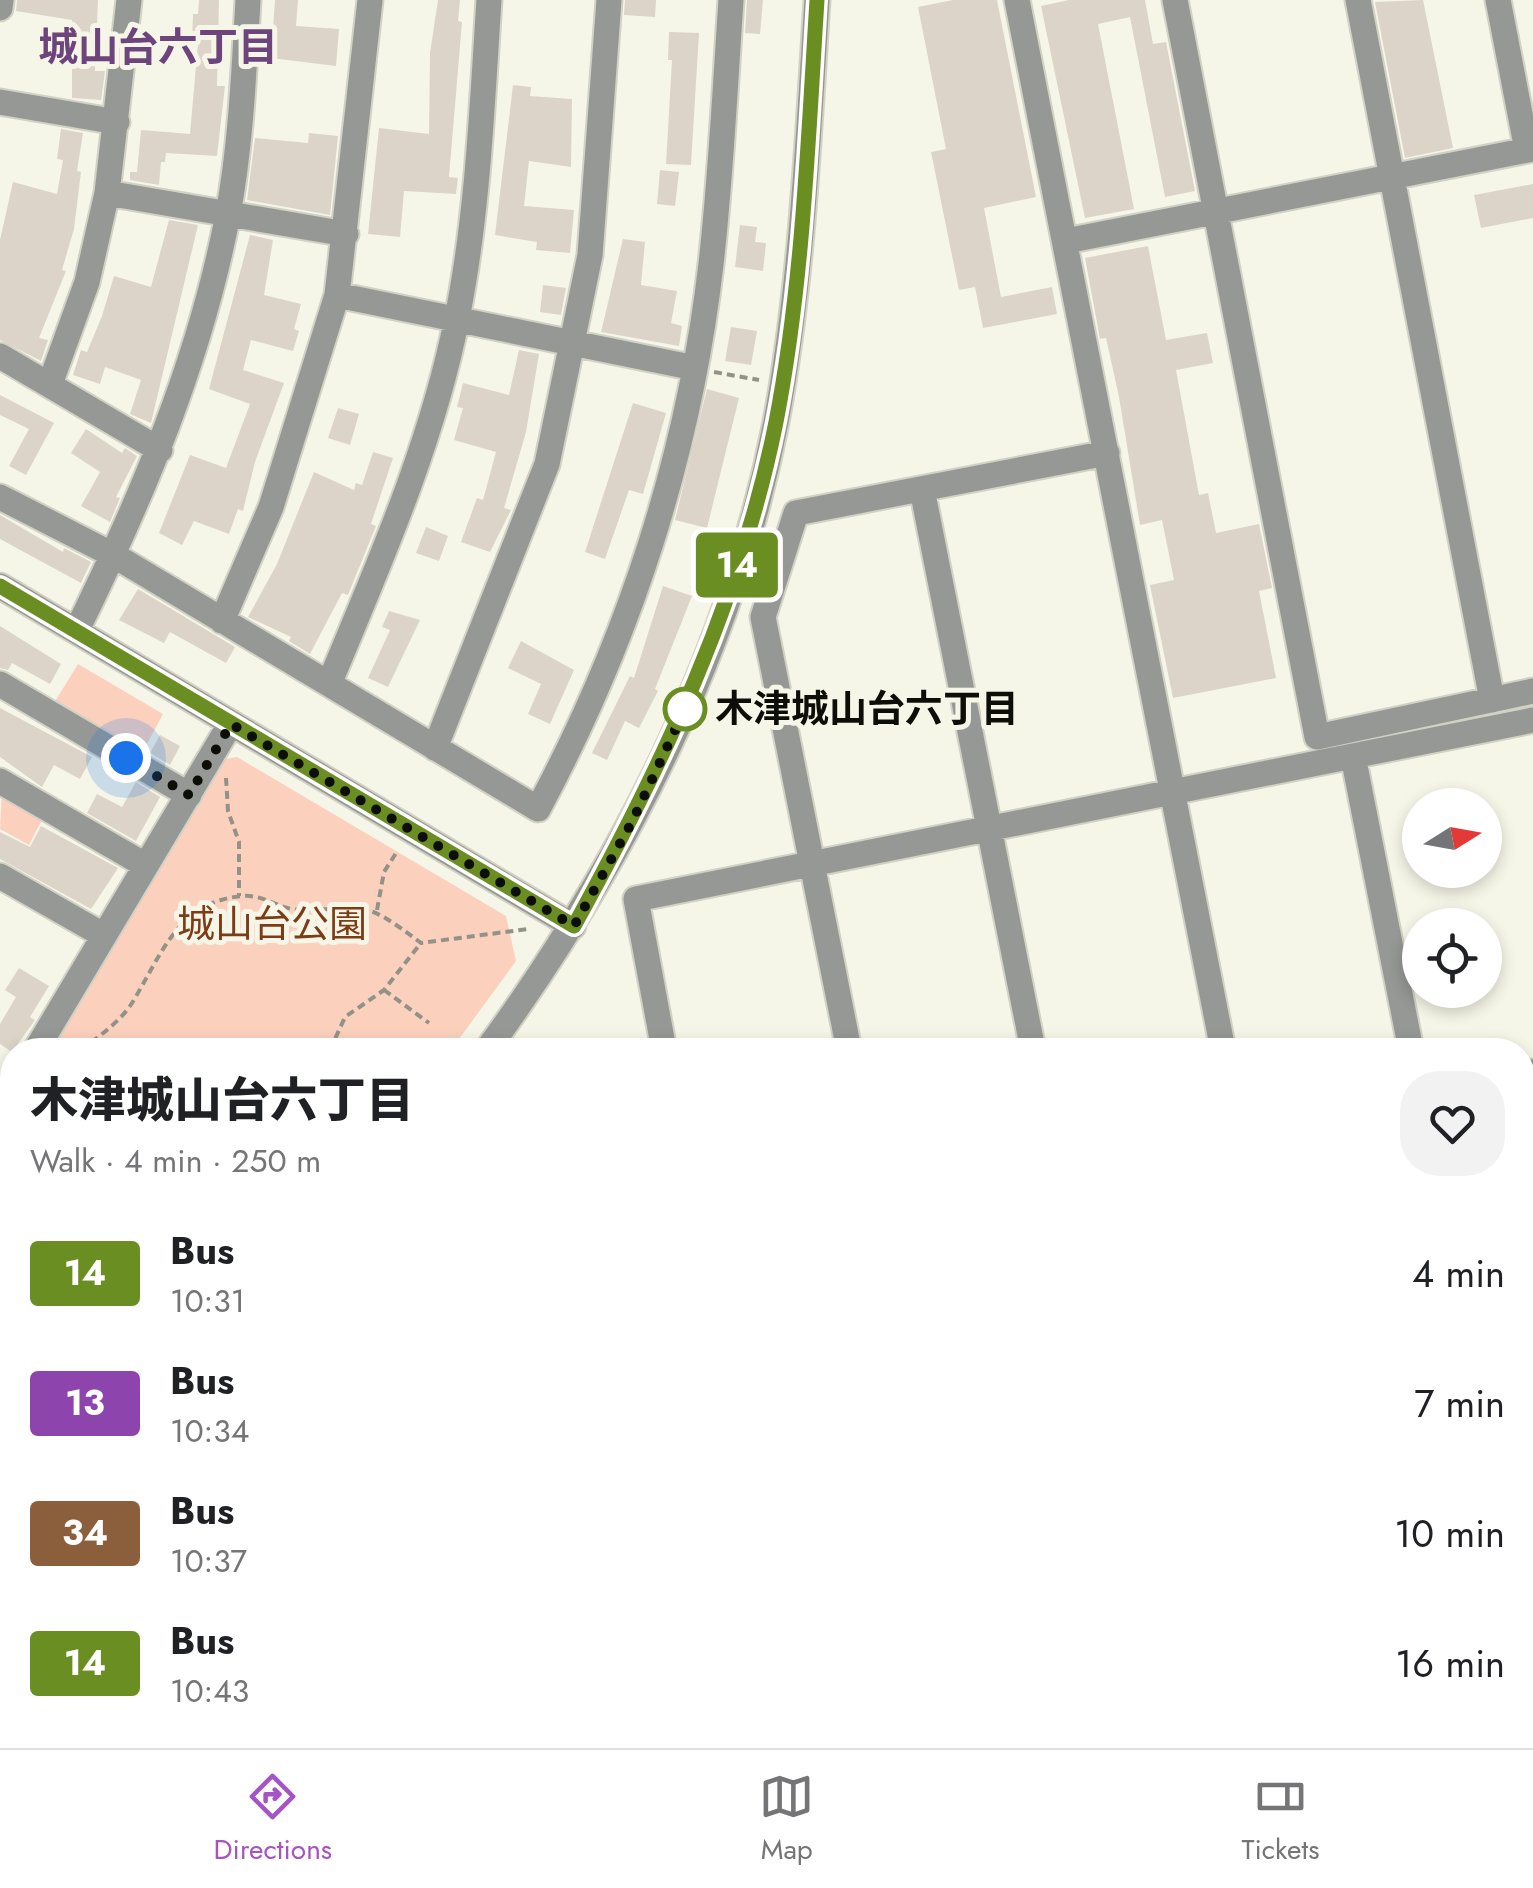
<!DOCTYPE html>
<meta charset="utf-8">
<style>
body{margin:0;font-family:Jost,"Noto Sans JP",sans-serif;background:#f2f2f2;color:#202124;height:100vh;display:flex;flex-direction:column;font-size:38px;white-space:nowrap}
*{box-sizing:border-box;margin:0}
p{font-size:32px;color:#757577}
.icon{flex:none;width:55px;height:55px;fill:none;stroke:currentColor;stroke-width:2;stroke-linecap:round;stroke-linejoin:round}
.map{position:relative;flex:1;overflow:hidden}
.side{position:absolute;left:0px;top:1038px;width:1535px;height:712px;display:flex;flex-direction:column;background:#fff;border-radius:40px 40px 0 0;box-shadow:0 5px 15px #0003}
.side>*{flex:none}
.badge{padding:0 20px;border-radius:8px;font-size:35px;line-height:65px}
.needle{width:65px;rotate:79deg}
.tools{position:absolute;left:1402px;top:788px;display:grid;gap:20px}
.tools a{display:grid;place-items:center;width:100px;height:100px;border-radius:50%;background:#fff;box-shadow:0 5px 15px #0003;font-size:50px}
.you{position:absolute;width:50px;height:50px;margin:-25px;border:8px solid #fff;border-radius:50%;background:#1a73e8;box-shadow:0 0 0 15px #1a73e833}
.map>.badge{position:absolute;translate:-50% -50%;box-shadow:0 0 0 5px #fff}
.round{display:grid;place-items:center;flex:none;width:105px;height:105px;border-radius:40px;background:#f2f2f2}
.headline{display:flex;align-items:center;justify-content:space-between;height:170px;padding:0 30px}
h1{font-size:48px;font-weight:800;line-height:75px}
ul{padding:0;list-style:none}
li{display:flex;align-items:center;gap:30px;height:130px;padding:0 30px}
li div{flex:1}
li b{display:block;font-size:38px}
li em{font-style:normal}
li .badge{min-width:110px;font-weight:700;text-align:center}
.tab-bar{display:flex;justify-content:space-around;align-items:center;height:140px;border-top:2px solid #e0e0e0;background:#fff;font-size:28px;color:#757577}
.tab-bar a{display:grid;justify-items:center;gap:5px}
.tab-bar .on{color:#a653c3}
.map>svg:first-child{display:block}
.green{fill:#fbd1bd}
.building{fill:#dcd4c9}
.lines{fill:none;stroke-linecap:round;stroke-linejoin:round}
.minor-casing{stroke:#d1d1c4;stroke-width:29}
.path{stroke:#929288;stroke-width:4;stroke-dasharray:8 5;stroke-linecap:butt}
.minor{stroke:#959894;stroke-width:25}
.line-casing{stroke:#fff;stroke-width:22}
.line{stroke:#6b8e23;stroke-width:15}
.walk{stroke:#0e0e09;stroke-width:10;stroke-dasharray:0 18}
.stop-dot{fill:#fff;stroke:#6b8e23;stroke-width:5}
.labels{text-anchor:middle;stroke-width:10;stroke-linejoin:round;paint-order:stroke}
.stop-label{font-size:38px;font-weight:bold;fill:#0e0e09;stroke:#f6f6e8;text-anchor:start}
.park-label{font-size:38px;fill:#7d3b16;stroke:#f6f6e8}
.neighbourhood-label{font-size:40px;font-weight:bold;fill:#6d447c;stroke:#f6f6e8}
</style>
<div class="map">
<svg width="1533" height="1748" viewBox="0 0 1533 1748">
<rect width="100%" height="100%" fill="#f6f6e8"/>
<path class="green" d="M78,664l85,50 -22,41 -87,-52z
M237,757l269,159 10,45 -65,89h-399l174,-291z
M2,792l42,24 -15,29 -29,-16z
M12,1117v231l-12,-8v-202z
M0,1738h102l11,10h-113z
M207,1738h197l7,4 -35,6h-195z"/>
<path class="building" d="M17,0h81l-3,71h10l-4,29 -29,-2v-78l-56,-9z
M199,0h20l-2,86h8l-8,70 -51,-3 -1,9h-4l-2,23 -29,-5v-8h7l4,-42 49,4 8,-91h-6l1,-29h5z
M275,0h23l-2,26 43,3 -3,37 -65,-8z
M438,0h22l-2,21 4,1 -13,155 9,1 -2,16 -52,-3 -4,46 -32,-3 11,-106 50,6 1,-81z
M625,0h31l-1,17 -31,-2z
M747,0h16l-3,34 -15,-1z
M953,0h44l39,197 -52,11 17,89 51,-10 5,27 -74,14 -8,-41 -16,3 -28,-138 15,-3 -28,-142z
M1069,0h76l8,44 13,-2 29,149 -30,6 -35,-180 -32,7 36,185 -49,9 -44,-212z
M1423,0l30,148 -48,10 -30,-156z
M669,32l30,1 -8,132 -25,-1 6,-104h-4z
M513,85l18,2 -1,9 42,3 -1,68 -42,-6 -5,45 50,4 -4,43 -34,-3 1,-8 -42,-7z
M61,129l22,4 -6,38 4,1 -7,57 -12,41 4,1 -27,67 9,2 -7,21 -41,-21v-100l13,-58 44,12 6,-34 -6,-1z
M309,133l29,3 -8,79 -83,-15 8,-62 53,5z
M660,170l19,2 -4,34 -18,-2z
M1533,184v34l-52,10 -7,-33z
M169,220l29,5 -47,198 -21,-9 11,-34 -36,-13 -5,17 -27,-9 8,-25 6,2 15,-36 12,-40 37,11z
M740,225l17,2 -2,15 11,1 -3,28 -28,-4z
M250,235l23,5 -9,55 37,9 -7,25 5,2 -6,20 -42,-11 -8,30 41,13 -29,79 -12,49 -5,-2 -9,25 -35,-13 -12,24 -23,-12 31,-78 36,13 24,-64 -41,-15z
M623,239l22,3 -4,43 36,6 -6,32 11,3 -3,20 -78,-14z
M1148,246l18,94 41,-7 6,30 -37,7 23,125 9,-2 8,40 43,-9 13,64 -13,3 17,87 -103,20 -23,-113 24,-5 -12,-60 -22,5 -21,-128 -13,-59 -6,1 -15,-81z
M543,285l23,3 -5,27 -21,-3z
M731,327l26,4 -6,34 -26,-4z
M519,350l20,4 -13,78 -22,76 7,2 -21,42 -29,-10 16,-44 6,2 13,-48 -42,-12 9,-32 -6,-1 6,-24 46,12z
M707,389l32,9 -32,130 -32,-8z
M0,395l54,28 -28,52 -17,-9 20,-37 -29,-14z
M633,403l33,10 -23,81 -14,-4 -24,69 -20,-7z
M338,408l21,6 -9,31 -22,-7z
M86,429l36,24 3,-5 12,8 -21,41 4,1 -10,24 -29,-16 19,-34 -29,-19z
M373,452l20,6 -22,66 5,2 -28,69 -6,-2 -32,61 -21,-13 2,-4 -43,-20 29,-53 37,-92 40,18 2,-7 6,2z
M0,515l63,37 1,-4 27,14 -10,21 -81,-44z
M426,527l22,9 -9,25 -23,-8z
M663,586l29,10 -37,93 3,2 -19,37 -14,-7 -18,39 -15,-7 38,-77 4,2z
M138,589l97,58 -9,16 -56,-31 -6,11 -45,-23z
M389,611l31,9 -32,67 -20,-9 22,-48 -8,-3z
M0,626l61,38 -11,20 -38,-21 -4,7 -8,-2z
M521,641l53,29 -24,54 -22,-10 13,-30 -33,-16z
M0,708l92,49 -12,22 -26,-14 -12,22 -42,-30z
M160,735l20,11 -10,19 -20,-12z
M136,782l24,15 -24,44 -49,-28 10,-19 25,13z
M41,826l77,42 -27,41 -91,-50v-27l30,15z
M19,968l30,18 -19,31 5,3 -23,32 -12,-8v-20l16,-27 -11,-7z"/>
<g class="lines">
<g class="minor-casing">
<path id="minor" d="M1017,0l206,1050
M1175,0l142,737 216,-46
M1358,0l134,700
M1498,0l29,150
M0,8l1,-8
M0,102l117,20
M107,193l239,41
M1066,241l467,-92
M337,295l358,73
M0,356l160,94
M50,384l37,-102 20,-89 22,-193
M922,489l111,561
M0,497l115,59 423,253c91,-169 151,-354 173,-545 10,-87 14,-176 20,-264
M0,586l573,340
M222,621l49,-114 66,-212 33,-295
M77,630c65,-133 123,-269 151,-416 13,-70 16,-143 20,-214
M0,684l189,111
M329,684c49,-118 103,-239 128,-366 21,-104 25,-212 32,-318
M435,748l112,-284 43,-209 19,-255
M1353,756l58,294
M0,781l145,84
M0,876l103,59
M36,1050l195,-327
M487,1050c136,-186 245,-400 289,-628 26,-140 32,-281 41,-422
M664,1050l-28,-151 897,-179
M849,1050l-86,-433 33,-104 311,-60
M1522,1074l11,-2
M0,1112l12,-21
M0,1364l12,9
M1522,1383l11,-14
M1522,1602l11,-10
M550,1738l14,10
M657,1738l8,10
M717,1738l7,10
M798,1738l2,10
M974,1738l2,10
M1150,1738l2,10
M1191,1748l3,-10
M1302,1748l3,-10
M1427,1748l6,-10"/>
</g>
<path class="path" d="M714,372l45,8
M226,778l2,33 11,31v54
M377,910l7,-38 14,-22
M384,990l45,33
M81,1050c17,-13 39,-28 51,-47 29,-47 45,-101 110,-107 22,-2 38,14 59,14 70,-1 61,-11 120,33l107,-14
M330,1050l15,-33 39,-27 37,-47
M0,1189l12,-15
M0,1265l12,-3
M447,1738l13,10"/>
<use href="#minor" class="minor"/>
</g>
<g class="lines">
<g class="line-casing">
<path id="line" d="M0,586l574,340c88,-160 166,-324 202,-504 27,-139 32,-281 41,-422"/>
</g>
<use href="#line" class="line"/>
<path class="walk" d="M126,758l63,37 42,-71 343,202 58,-104 53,-113"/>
</g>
<circle class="stop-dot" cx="685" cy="709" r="20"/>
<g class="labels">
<g class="stop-label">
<text x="715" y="722">木津城山台六丁目</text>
</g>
<g class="park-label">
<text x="272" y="937">城山台公園</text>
</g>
<g class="neighbourhood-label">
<text x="158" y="61">城山台六丁目</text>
</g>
</g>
</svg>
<div class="tools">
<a><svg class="needle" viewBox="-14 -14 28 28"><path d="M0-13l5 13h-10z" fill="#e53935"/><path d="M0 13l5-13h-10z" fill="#757577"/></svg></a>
<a><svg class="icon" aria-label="locate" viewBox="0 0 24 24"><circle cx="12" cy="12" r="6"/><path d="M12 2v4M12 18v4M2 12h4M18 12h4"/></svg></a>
</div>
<div class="you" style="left:126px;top:758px"></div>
<b class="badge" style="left:737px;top:565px;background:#6b8e23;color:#fff">14</b>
<section class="side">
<div class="headline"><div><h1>木津城山台六丁目</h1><p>Walk · 4 min · 250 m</p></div><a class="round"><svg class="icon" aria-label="heart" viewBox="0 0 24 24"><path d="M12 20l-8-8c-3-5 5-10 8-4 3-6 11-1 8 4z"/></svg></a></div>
<ul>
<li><span class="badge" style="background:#6b8e23;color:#fff">14</span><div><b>Bus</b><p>10:31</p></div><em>4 min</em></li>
<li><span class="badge" style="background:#8e44ad;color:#fff">13</span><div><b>Bus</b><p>10:34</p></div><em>7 min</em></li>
<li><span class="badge" style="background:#8b5e3c;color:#fff">34</span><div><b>Bus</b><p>10:37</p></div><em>10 min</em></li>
<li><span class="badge" style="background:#6b8e23;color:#fff">14</span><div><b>Bus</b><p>10:43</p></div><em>16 min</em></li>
</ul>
</section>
</div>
<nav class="tab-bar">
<a class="on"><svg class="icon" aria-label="directions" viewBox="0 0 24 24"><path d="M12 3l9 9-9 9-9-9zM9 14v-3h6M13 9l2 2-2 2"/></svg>Directions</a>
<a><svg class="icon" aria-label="map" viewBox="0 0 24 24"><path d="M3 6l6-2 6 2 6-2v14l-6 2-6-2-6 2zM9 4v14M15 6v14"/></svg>Map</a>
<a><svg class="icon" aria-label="tickets" viewBox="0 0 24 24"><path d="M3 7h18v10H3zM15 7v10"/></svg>Tickets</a>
</nav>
